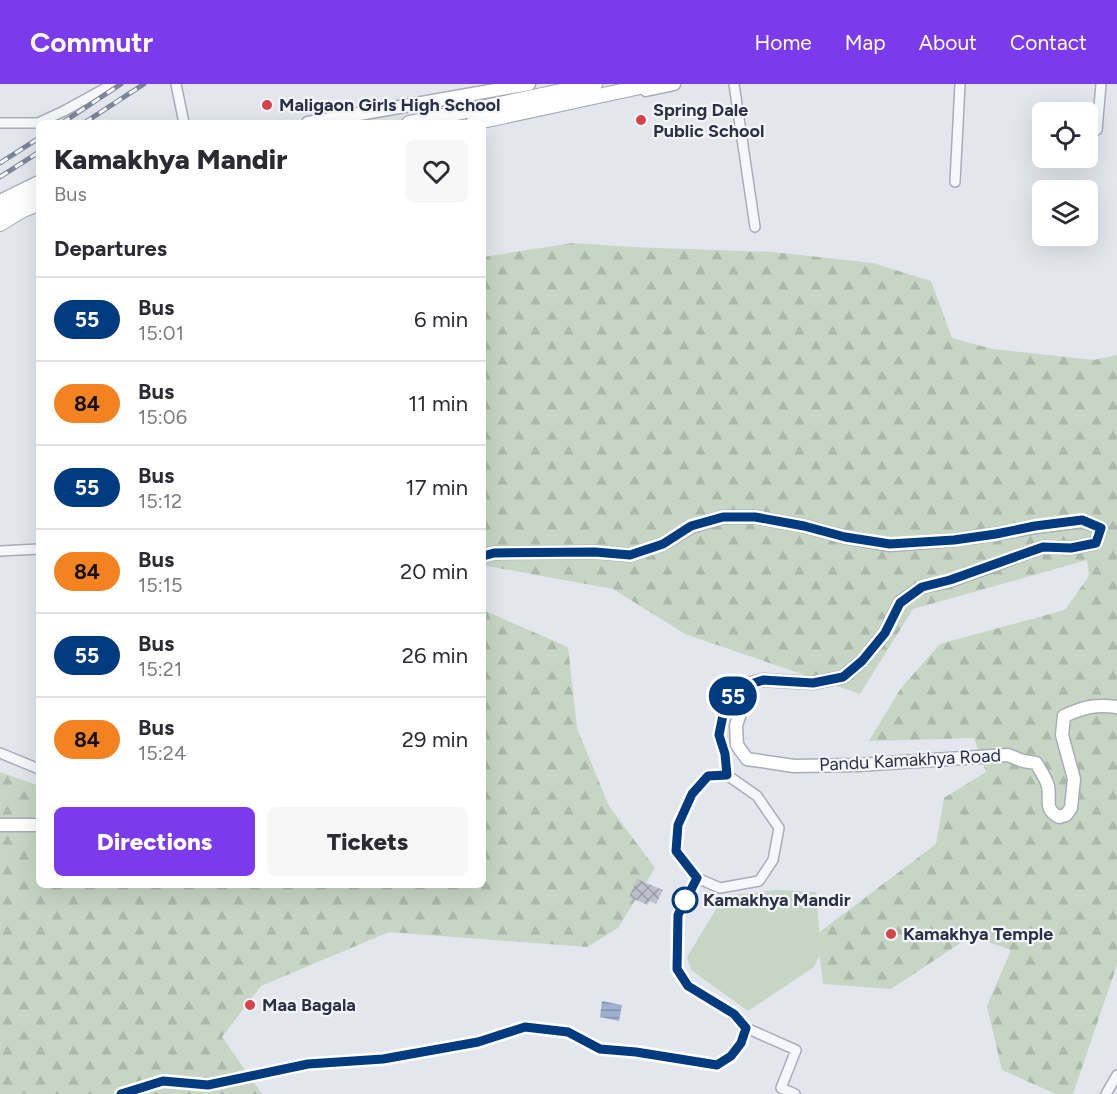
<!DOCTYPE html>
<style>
body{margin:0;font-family:Figtree,sans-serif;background:#f7f7f7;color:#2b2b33;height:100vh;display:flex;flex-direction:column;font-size:22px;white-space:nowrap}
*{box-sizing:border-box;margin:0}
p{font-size:20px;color:#7c7c81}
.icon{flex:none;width:33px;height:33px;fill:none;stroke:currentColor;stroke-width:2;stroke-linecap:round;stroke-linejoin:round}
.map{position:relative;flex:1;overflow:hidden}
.panel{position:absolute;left:36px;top:36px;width:450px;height:768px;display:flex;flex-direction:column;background:#fff;border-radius:9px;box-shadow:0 6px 24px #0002}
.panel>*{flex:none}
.badge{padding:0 12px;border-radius:20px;font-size:21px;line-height:39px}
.controls{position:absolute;left:1032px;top:18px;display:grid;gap:12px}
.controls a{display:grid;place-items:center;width:66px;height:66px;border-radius:9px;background:#fff;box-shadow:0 6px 24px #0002;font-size:30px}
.map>.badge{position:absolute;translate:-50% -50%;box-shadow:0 0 0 3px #fff}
h2{padding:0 18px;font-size:22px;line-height:54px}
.round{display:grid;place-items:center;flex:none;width:63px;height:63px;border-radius:9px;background:#f7f7f7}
.headline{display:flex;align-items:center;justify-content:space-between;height:102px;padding:0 18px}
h1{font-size:28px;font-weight:800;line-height:45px}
.cta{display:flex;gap:12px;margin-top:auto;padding:12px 18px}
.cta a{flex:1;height:69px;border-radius:9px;background:#7c3aed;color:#fff;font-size:24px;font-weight:800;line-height:69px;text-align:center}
.cta a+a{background:#f7f7f7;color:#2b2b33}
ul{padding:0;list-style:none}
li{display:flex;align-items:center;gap:18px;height:84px;padding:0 18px;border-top:2px solid #e1e1e2}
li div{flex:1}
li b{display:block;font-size:22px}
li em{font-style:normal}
li .badge{min-width:66px;font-weight:700;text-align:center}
header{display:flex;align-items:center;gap:36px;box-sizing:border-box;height:84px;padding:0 30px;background:#7c3aed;color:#fff}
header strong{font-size:28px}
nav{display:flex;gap:33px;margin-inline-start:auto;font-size:21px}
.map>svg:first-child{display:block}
.forest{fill:url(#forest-firs)}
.pitch{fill:#c7d6c4}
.water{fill:url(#water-rules)}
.building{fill:url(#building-cross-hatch)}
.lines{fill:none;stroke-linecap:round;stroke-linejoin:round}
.street-casing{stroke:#a8acb7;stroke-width:12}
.secondary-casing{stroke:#a8acb7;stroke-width:15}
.primary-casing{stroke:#a2a9b9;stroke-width:16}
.street{stroke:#f6f7fa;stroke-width:9}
.secondary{stroke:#fff;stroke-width:12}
.primary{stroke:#fff;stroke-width:14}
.rail-casing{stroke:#7c8497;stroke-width:5}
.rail{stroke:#f3f5f9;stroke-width:3;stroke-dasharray:9;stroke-linecap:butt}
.line-casing{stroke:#fff;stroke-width:14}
.line{stroke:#003b80;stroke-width:9}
.poi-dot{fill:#d6434d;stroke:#f3f5f9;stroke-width:2}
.stop-dot{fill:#fff;stroke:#003b80;stroke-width:3}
.labels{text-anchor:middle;stroke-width:4.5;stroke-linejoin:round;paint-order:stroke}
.poi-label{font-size:18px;font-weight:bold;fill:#2a3146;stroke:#f3f5f9;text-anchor:start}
.street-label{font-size:18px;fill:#2a3146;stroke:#f3f5f9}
.stop-label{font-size:18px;font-weight:bold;fill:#2a3146;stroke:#f3f5f9;text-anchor:start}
</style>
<header>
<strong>Commutr</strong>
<nav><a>Home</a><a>Map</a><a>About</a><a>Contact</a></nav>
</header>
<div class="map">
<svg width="1117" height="1010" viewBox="0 0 1117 1010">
<defs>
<pattern id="forest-firs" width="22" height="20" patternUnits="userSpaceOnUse" patternTransform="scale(1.5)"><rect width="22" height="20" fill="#c7d6c4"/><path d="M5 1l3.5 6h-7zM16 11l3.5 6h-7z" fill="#abb8aa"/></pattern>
<pattern id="water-rules" width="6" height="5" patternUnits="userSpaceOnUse" patternTransform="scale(1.5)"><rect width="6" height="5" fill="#9db0ce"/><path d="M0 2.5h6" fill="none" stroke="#8090a9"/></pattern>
<pattern id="building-cross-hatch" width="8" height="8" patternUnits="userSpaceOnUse" patternTransform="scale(1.5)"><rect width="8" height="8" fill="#bdc1cc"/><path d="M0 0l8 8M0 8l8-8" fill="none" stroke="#9a9da7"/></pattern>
</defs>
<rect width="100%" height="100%" fill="#e3e6ec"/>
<path class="forest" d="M573,159l59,4 141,5 100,11 58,18 21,57 40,11 102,11 23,-5v610l-44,129h-17l-54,-24 -15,-64 24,-56 -40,-14 -80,53 -68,-5 -6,-50 119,-90 8,-46 42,-26 -12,-34 -105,3 32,-53 39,-44 125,-34 24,-34 -2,-16 -174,49 -53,85 -175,-60 -72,-45 -126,-23 -4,6v-315z
M483,526l85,37 9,81 32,78 46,62 -37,60 -31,19 -198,-15 -128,54 -39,51 40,57h-262v-322l39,14v99h444z"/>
<path class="pitch" d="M778,806l38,2 5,60 -7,15 -66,44 -57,-41 -4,-13 37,-61z"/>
<path class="water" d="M602,917l20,4 -3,16 -19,-4z"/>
<path class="building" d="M637,795l26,11 -7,14 -7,-3 -1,4 -19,-8z"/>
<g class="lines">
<g class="street-casing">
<path id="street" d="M176,0l8,39
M734,0l21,143
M0,39h38l26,-12 49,-27
M1097,46l4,-46
M955,98l5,-98
M0,467l39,-2
M0,669l39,16
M727,691l30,21 22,32 -6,32 -14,21 -39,7 -23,-10 -21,-27 2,-26 14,-31 16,-18z
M727,691l-2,-21 -6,-19 4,-20 13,-26 15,-6
M746,944l50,22 -15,38 14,6
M121,1010l42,-13 45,4 100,-21 75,-5 95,-17 47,-15 43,5 32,17 36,3 81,13 14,-9 10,-13 5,-15 -12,-14 -46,-28 -11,-17v-54l20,-37
M1106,1010l11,-19"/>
</g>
<g class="secondary-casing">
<path id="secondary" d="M646,6l28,-6
M308,39l221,-39
M0,117l39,-19
M483,472l11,-3 101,-1 35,3 33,-11 28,-17 32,-10h32l49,9 41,11 45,8 64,-5 42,-6 39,-7 47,-6 19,7 -5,15 -25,5 -28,-1 -93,34 -28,6 -22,15 -15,31 -23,28 -19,16 -30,6 -50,-3 -12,3 -15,42 1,20 10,14 47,7 64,-1 150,-10 15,6 13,2c4,7 10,15 12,23 3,15 -5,22 11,31l7,-2 5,-7 3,-29 -12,-44 2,-19c20,-9 32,-12 53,-9
M0,741h39"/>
</g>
<g class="primary-casing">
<path id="primary" d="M409,39l186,-39
M473,39l181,-39
M0,126l39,-19
M0,140l23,-14 16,-6"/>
</g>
<use href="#street" class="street"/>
<use href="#secondary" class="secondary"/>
<use href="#primary" class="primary"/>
<g class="rail-casing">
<path id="rail" d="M62,39l59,-39
M84,39l60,-39
M0,79l39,-25
M0,93l39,-25"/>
</g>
<use href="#rail" class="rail"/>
</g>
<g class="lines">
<g class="line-casing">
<path id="line" d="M121,1010l42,-13 45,4 100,-21 75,-5 95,-17 47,-15 43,5 32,17 36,3 81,13 14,-9 10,-13 5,-15 -12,-14 -46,-28 -11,-17 1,-54 19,-37 -21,-27 2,-26 14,-31 16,-18 19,-1 -2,-21 -6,-19 4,-20 13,-26 27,-9 50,3 30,-6 19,-16 23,-28 15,-30 22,-16 28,-7 93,-33 28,1 25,-5 5,-15 -19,-8 -47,6 -39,8 -42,6 -64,4 -45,-7 -41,-11 -49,-9h-32l-32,9 -28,18 -33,11 -35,-3 -101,1 -11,3"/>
</g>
<use href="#line" class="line"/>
</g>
<g class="poi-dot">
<circle cx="267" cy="21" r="6"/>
<circle cx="641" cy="36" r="6"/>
<circle cx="891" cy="850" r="6"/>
<circle cx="250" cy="921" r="6"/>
</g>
<circle class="stop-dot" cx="685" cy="816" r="12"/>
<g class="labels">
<g class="poi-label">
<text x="279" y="27">Maligaon Girls High School</text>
<text x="653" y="32">Spring Dale<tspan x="653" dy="21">Public School</tspan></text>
<text x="903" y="856">Kamakhya Temple</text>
<text x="262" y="927">Maa Bagala</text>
</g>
<g class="street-label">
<text transform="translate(910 676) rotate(-3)" y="6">Pandu Kamakhya Road</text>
</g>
<g class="stop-label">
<text x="703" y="822">Kamakhya Mandir</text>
</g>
</g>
</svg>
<div class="controls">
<a><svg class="icon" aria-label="locate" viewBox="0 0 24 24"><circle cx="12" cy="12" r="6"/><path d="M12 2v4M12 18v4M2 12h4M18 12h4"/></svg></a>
<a><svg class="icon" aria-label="layers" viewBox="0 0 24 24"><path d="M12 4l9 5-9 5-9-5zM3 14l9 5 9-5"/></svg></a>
</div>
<b class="badge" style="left:733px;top:612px;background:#003b80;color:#fff">55</b>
<section class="panel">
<div class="headline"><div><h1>Kamakhya Mandir</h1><p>Bus</p></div><a class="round"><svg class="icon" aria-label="heart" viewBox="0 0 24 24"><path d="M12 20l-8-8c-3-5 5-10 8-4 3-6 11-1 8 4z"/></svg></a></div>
<h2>Departures</h2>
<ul>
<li><span class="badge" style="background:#003b80;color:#fff">55</span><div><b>Bus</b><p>15:01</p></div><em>6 min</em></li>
<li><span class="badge" style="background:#f58220;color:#111">84</span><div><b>Bus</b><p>15:06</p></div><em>11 min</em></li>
<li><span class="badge" style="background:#003b80;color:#fff">55</span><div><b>Bus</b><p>15:12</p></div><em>17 min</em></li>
<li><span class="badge" style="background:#f58220;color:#111">84</span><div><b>Bus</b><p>15:15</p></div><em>20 min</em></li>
<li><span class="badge" style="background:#003b80;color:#fff">55</span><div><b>Bus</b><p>15:21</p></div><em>26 min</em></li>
<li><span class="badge" style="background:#f58220;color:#111">84</span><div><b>Bus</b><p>15:24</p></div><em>29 min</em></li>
</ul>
<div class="cta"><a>Directions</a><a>Tickets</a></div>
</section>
</div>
